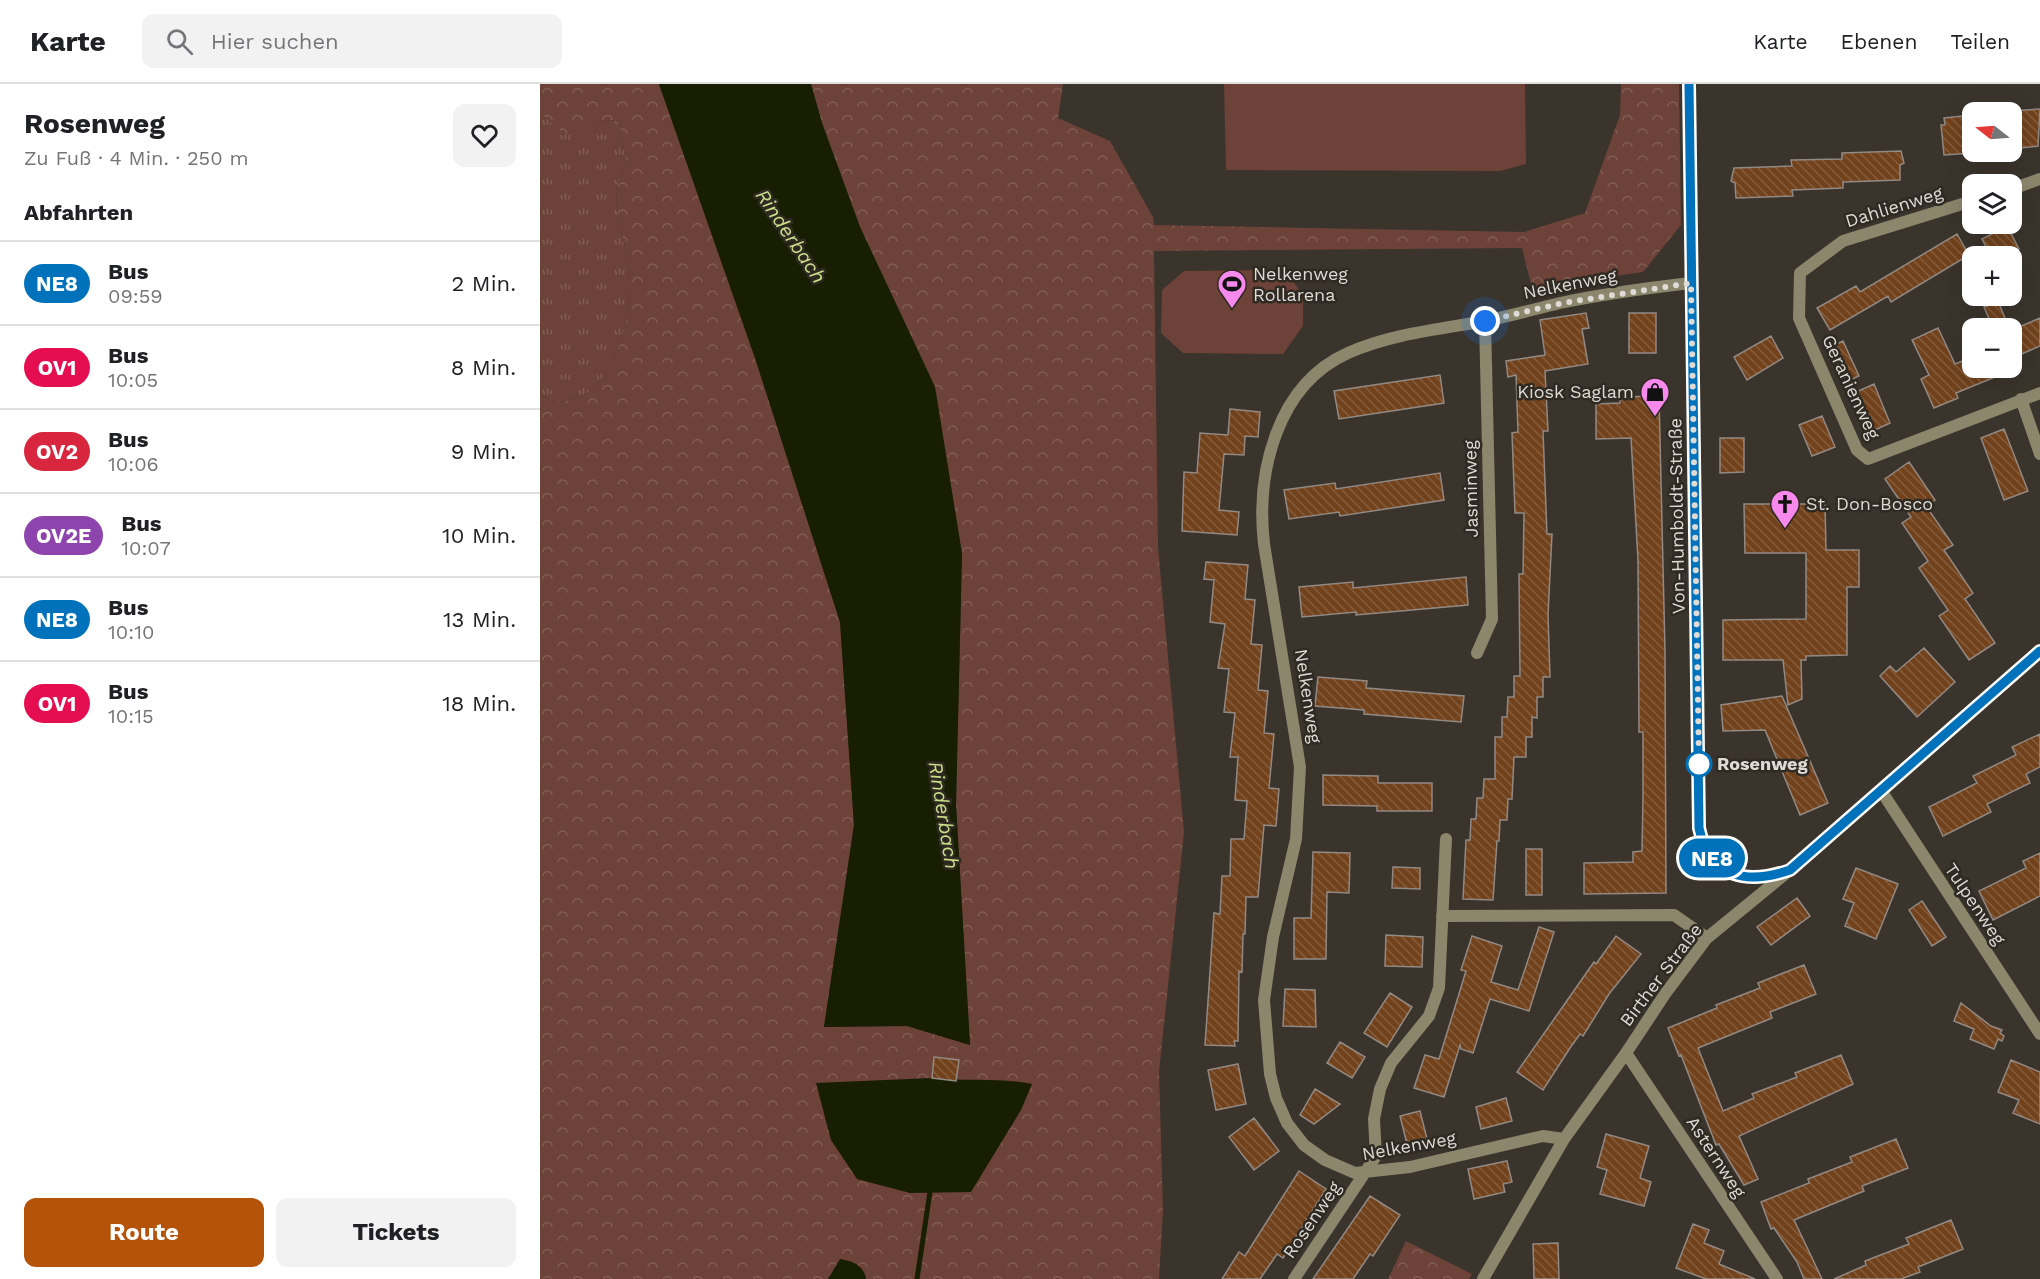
<!DOCTYPE html>
<html lang="de">
<meta charset="utf-8">
<style>
body{margin:0;font-family:"Work Sans",sans-serif;background:#f2f2f2;color:#202124;height:100vh;display:flex;flex-direction:column;font-size:22px;white-space:nowrap}
*{box-sizing:border-box;margin:0}
p{font-size:20px;color:#757577}
.icon{flex:none;width:33px;height:33px;fill:none;stroke:currentColor;stroke-width:2;stroke-linecap:round;stroke-linejoin:round}
.map{position:relative;flex:1;overflow:hidden}
.side{display:flex;flex-direction:column;background:#fff;width:540px}
.side>*{flex:none}
.badge{padding:0 12px;border-radius:20px;font-size:21px;line-height:39px}
.needle{width:39px;rotate:287deg}
.tools{position:absolute;left:1422px;top:18px;display:grid;gap:12px}
.tools a{display:grid;place-items:center;width:60px;height:60px;border-radius:12px;background:#fff;box-shadow:0 6px 24px #0002;font-size:30px}
.you{position:absolute;width:30px;height:30px;margin:-15px;border:4px solid #fff;border-radius:50%;background:#1a73e8;box-shadow:0 0 0 9px #1a73e833}
.map>.badge{position:absolute;translate:-50% -50%;box-shadow:0 0 0 3px #fff}
h2{padding:0 24px;font-size:22px;line-height:54px}
.round{display:grid;place-items:center;flex:none;width:63px;height:63px;border-radius:12px;background:#f2f2f2}
.summary{display:flex;align-items:center;justify-content:space-between;height:102px;padding:0 24px}
h1{font-size:28px;font-weight:700;line-height:45px}
.primary-button{display:flex;gap:12px;margin-top:auto;padding:12px 24px}
.primary-button a{flex:1;height:69px;border-radius:12px;background:#b45309;color:#fff;font-size:24px;font-weight:700;line-height:69px;text-align:center}
.primary-button a+a{background:#f2f2f2;color:#202124}
ul{padding:0;list-style:none}
li{display:flex;align-items:center;gap:18px;height:84px;padding:0 24px;border-top:2px solid #e0e0e0}
li div{flex:1}
li b{display:block;font-size:22px}
li em{font-style:normal}
li .badge{min-width:66px;font-weight:700;text-align:center}
header{display:flex;align-items:center;gap:36px;box-sizing:border-box;height:84px;padding:0 30px;background:#fff;border-bottom:2px solid #e0e0e0}
header strong{font-size:28px}
nav{display:flex;gap:33px;margin-inline-start:auto;font-size:21px}
.search{width:420px;height:54px;background:#f2f2f2;display:flex;align-items:center;gap:15px;box-sizing:border-box;padding:0 21px;border-radius:12px;color:#757577;font-size:22px}
main{display:flex;flex:1;min-height:0}
.map>svg:first-child{display:block}
.grass{fill:url(#grass-tufts)}
.forest{fill:url(#forest-crowns)}
.pitch{fill:#6d4238}
.water{fill:#171e01}
.lines{fill:none;stroke-linecap:round;stroke-linejoin:round}
.stream{stroke:#171e01;stroke-width:5}
.building{fill:url(#building-back-hatch);stroke:#938983;stroke-width:1.5}
.street{stroke:#8b866c;stroke-width:12}
.secondary{stroke:#bbb48a;stroke-width:12}
.line-casing{stroke:#fff;stroke-width:14}
.line{stroke:#0072bc;stroke-width:9}
.walk{stroke:#dedad5;stroke-width:6;stroke-dasharray:0 10.8}
.stop-dot{fill:#fff;stroke:#0072bc;stroke-width:3}
.labels{text-anchor:middle;stroke-width:5;stroke-linejoin:round;paint-order:stroke}
.street-label{font-size:18px;fill:#dedad5;stroke:#2f2a22}
.poi-label{font-size:18px;fill:#dedad5;stroke:#2f2a22;text-anchor:start}
.stop-label{font-size:18px;font-weight:bold;fill:#dedad5;stroke:#2f2a22;text-anchor:start}
.water-label{font-size:20px;font-style:italic;fill:#c9df89;stroke:#2f2a22}
</style>
<header>
<strong>Karte</strong>
<div class="search"><svg class="icon" aria-label="search" viewBox="0 0 24 24"><circle cx="10" cy="10" r="6"/><path d="M15 15l6 6"/></svg>Hier suchen</div>
<nav><a>Karte</a><a>Ebenen</a><a>Teilen</a></nav>
</header>
<main>
<section class="side">
<div class="summary"><div><h1>Rosenweg</h1><p>Zu Fuß · 4 Min. · 250 m</p></div><a class="round"><svg class="icon" aria-label="heart" viewBox="0 0 24 24"><path d="M12 20l-8-8c-3-5 5-10 8-4 3-6 11-1 8 4z"/></svg></a></div>
<h2>Abfahrten</h2>
<ul>
<li><span class="badge" style="background:#0072bc;color:#fff">NE8</span><div><b>Bus</b><p>09:59</p></div><em>2 Min.</em></li>
<li><span class="badge" style="background:#e50e51;color:#fff">OV1</span><div><b>Bus</b><p>10:05</p></div><em>8 Min.</em></li>
<li><span class="badge" style="background:#d7263d;color:#fff">OV2</span><div><b>Bus</b><p>10:06</p></div><em>9 Min.</em></li>
<li><span class="badge" style="background:#8e44ad;color:#fff">OV2E</span><div><b>Bus</b><p>10:07</p></div><em>10 Min.</em></li>
<li><span class="badge" style="background:#0072bc;color:#fff">NE8</span><div><b>Bus</b><p>10:10</p></div><em>13 Min.</em></li>
<li><span class="badge" style="background:#e50e51;color:#fff">OV1</span><div><b>Bus</b><p>10:15</p></div><em>18 Min.</em></li>
</ul>
<div class="primary-button"><a>Route</a><a>Tickets</a></div>
</section>
<div class="map">
<svg width="1500" height="1195" viewBox="0 0 1500 1195">
<defs>
<pattern id="grass-tufts" width="24" height="20" patternUnits="userSpaceOnUse" patternTransform="scale(1.5)"><rect width="24" height="20" fill="#6d4238"/><path d="M3 7l-1-3M5 7V3M7 7l1-3M15 17l-1-3M17 17v-4M19 17l1-3" fill="none" stroke="#815d54"/></pattern>
<pattern id="forest-crowns" width="20" height="18" patternUnits="userSpaceOnUse" patternTransform="scale(1.5)"><rect width="20" height="18" fill="#6d4238"/><path d="M2 6a3 3 0 1 1 6 0M12 15a3 3 0 1 1 6 0" fill="none" stroke="#815d54"/></pattern>
<pattern id="building-back-hatch" width="6" height="6" patternUnits="userSpaceOnUse" patternTransform="scale(1.5)"><rect width="6" height="6" fill="#71421c"/><path d="M-1 5l2 2M0 0l6 6M5-1l2 2" fill="none" stroke="#855d3c"/></pattern>
</defs>
<rect width="100%" height="100%" fill="#3a342c"/>
<path class="grass" d="M0,29l24,20 37,-13 18,1 8,45c-25,33 3,78 3,115 1,37 -12,90 -43,112 -8,6 -21,7 -31,10l-16,-8z"/>
<path class="forest" d="M0,0h119l96,274 85,264 14,203 -30,202 83,-1 63,19 -14,-240 6,-251 -27,-167 -75,-160 -38,-104 -11,-39h252l-5,34 52,23 43,76 1,8 370,7 61,-19 35,-98 1,-31h58l2,141 -38,47 -111,16 -10,-40 -368,3 4,297 26,284 -25,240 4,139 -4,68h-293l-1,-5 -24,-15 -13,20h-288v-884l16,8c10,-3 23,-4 31,-10 31,-22 44,-75 43,-112 0,-37 -28,-81 -3,-115l-8,-45 -18,-1 -37,14 -24,-21z
M866,1157l66,33 -3,5h-81z"/>
<path class="pitch" d="M684,0h301l1,80 -26,7 -274,-1z
M743,186l20,24v32l-20,28 -100,-1 -22,-20 1,-43 22,-19z"/>
<path class="water" d="M119,0h152l11,39 38,104 75,160 27,167 -6,251 14,240 -63,-19 -83,1 30,-202 -14,-203 -85,-264z
M392,994c33,4 66,-1 100,6l-11,26 -50,82 -61,1 -53,-14 -26,-39 -15,-57z
M300,1175c12,2 24,6 26,20h-38z"/>
<g class="lines">
<path class="stream" d="M377,1195l14,-94"/>
</g>
<path class="building" d="M1500,25l-2,37 -26,3v-38z
M1432,31v38l-28,2 -3,-30h4l-1,-7z
M1361,67l3,12 -4,2v15l-57,2v6l-51,2 1,6 -57,2 -1,-15 -4,-2 3,-13 58,-2 -1,-6 51,-1v-6z
M1467,142l12,23 -14,7h-14l-9,-17z
M1417,150l12,21 -78,47 -3,-6 -58,34 -13,-22 39,-22 4,6z
M1458,217l9,22 -14,5 -9,-21z
M1046,229l3,15 -7,1 6,35 -43,7 3,60h-5l4,103h5l-4,81 2,62h-7v20h-6v21l-5,-1v20h-6v20h-12l-2,42h-4l-1,21h-7l-1,21h-2l-4,59 -30,-1 3,-59h4l1,-21h5l1,-21h6l1,-19h11v-42h7v-20h5l1,-20h6v-21h6l-1,-102h4l1,-61h-9l-3,-80 6,-1 -2,-57 -8,2 -2,-16 39,-6 -5,-35z
M1089,229h27v40h-27z
M1500,234v28l-28,12v-28z
M1398,244l17,36 17,-7v11h45l-61,25 2,5 -24,10 -13,-29 8,-4 -17,-35z
M1231,252l12,22 -36,22 -13,-23z
M1303,257l16,35 -13,6 -16,-35z
M900,291l4,28 -105,16 -5,-28z
M1334,300l16,39 -22,10 -16,-39z
M1119,312l6,255 1,242 -82,1v-31l49,-1v-10l9,-1 1,-54v-65h-4l-1,-172 -7,-122 -35,1v-35l24,-1v-6z
M690,325l30,3 -2,25 -13,-1 -1,19 -20,-1 -5,56 20,2 -2,23 -55,-4 2,-59 13,1 3,-40 28,2z
M1282,332l13,31 -23,9 -13,-31z
M1464,345l24,62 -24,9 -23,-62z
M1180,354h24v34l-24,1z
M1369,378l26,38 -9,6 27,39 -9,5 29,43 -8,6 30,44 -26,17 -30,-44 9,-6 -29,-42 9,-7 -26,-38 9,-6 -26,-38z
M900,389l4,27 -104,16 -1,-4 -50,7 -5,-29 51,-7 1,6z
M1204,420h81l1,46h33v37h-12v68l-41,1v4h-5l1,39 -14,6 -5,-45h-60v-40l83,-1v-66h-61z
M666,478l42,3 -3,34 10,1 -4,44 11,1 -4,45 10,1 -4,42 10,1 -5,54 10,1 -3,37 -12,-1 -6,72h-12l-1,37h-2l-1,38 -3,-1 -1,70h-4l1,5 -30,-1 9,-132 6,1 2,-38h8l1,-37h13l3,-38 -12,-1 3,-43h-8l5,-44 -11,-1 5,-43 -11,-1 7,-44 -15,-2 4,-42 -10,-1z
M926,493l2,28 -112,10v-3l-54,5 -3,-30 54,-5v6z
M1384,564l31,34 -38,35 -37,-41 10,-10 6,6z
M778,593l49,4 -1,7 98,8 -3,26 -97,-8v-4l-49,-4z
M1242,612l46,107 -28,12 -35,-85 -42,1 -2,-26z
M1500,650v33l-14,7 4,9 -43,21 4,8 -48,24 -14,-29 48,-24 -4,-7 43,-21 -4,-8z
M783,691l55,1v7h54v28h-55v-5l-54,-1z
M986,765h16v46h-16z
M773,768l37,1 -1,40 -22,-1 -1,67h-32v-41h17z
M1500,769v43l-47,24 -14,-29 47,-23 -3,-7z
M853,783l27,1v21l-28,-1z
M1316,784l42,16 -22,55 -31,-13 9,-23 -11,-4z
M1257,814l13,18 -39,29 -14,-18z
M1382,817l24,36 -14,9 -23,-36z
M999,843l15,5 -25,79 -39,-12 -17,54 -12,-4 -1,-4 -16,52 -30,-9 11,-33 14,4 27,-88 -5,-1 11,-34 30,10 -11,36 27,8z
M846,851l37,2 -1,30 -37,-1z
M1076,852l25,18 -32,40 -26,42 -3,-2 -10,14 -27,42 -26,-18 77,-110 2,2z
M1264,881l12,29 -46,18 2,6 -74,30 25,63 31,-13 -2,-4 45,-17 -2,-4 46,-18 12,29 -114,52 19,43 -14,6 -25,-41 -3,1 -35,-90 -2,1 -11,-28 49,-20 -1,-3 44,-17 -2,-5z
M745,905l30,1 1,37 -33,-1z
M850,909l22,14 -25,40 -23,-14z
M1421,919l30,23 11,4 -2,3 4,3 -2,5 -4,-2 -4,10 -24,-10 4,-10 -20,-8z
M800,958l25,15 -13,21 -25,-15z
M394,973l25,3 -3,21 -24,-3z
M1471,976l29,12v52l-27,-11 6,-13 -21,-8z
M698,980l8,40 -30,6 -8,-40z
M775,1005l25,15 -26,20 -14,-9z
M966,1014l6,23 -31,8 -5,-22z
M880,1027l8,32 -20,5 -8,-32z
M714,1034l25,33 -25,19 -25,-33z
M1066,1050l43,12 -9,32 11,4 -7,24 -44,-12 7,-24 -10,-3z
M1356,1055l12,29 -46,18 2,5 -70,29 28,59h-18l-7,-17 -23,-34 -3,1 -10,-27 48,-19 -1,-4 44,-17 -2,-5z
M967,1077l5,21 -9,2 2,8 -31,7 -6,-30z
M759,1087l27,18 -43,69 -6,-4 -17,25h-38l17,-27 6,4z
M830,1112l30,19 -27,41 -3,-2 -17,25h-40z
M1411,1136l12,29 -45,18 2,5 -19,7h-67l32,-14 -1,-4 44,-17 -3,-6z
M1153,1140l16,6 -5,13 20,8 -5,13 36,15h-49l-30,-11z
M1018,1159l1,36h-25l-1,-35z"/>
<g class="lines">
<path class="street" d="M1472,105l28,-10
M1432,117l-129,40 -43,32 -1,45 58,132 11,9 172,-66
M1481,315l19,55
M937,569l15,-34 -7,-298
M1342,708l158,242
M902,832l232,-1 33,23
M1086,969l151,226
M1024,1055l-21,-3 -133,31 -55,6 -30,-13 -21,-15 -17,-22 -11,-25 -6,-24 -6,-74 9,-63 23,-98 4,-72 -36,-223c-8,-70 12,-159 84,-191 42,-19 92,-24 137,-32 25,-5 50,-12 75,-18 43,-9 87,-15 131,-20
M754,1195l82,-123 -2,-37 6,-30 11,-26 38,-47 10,-28 7,-149
M943,1195l81,-140 62,-86 39,-59 42,-56 83,-68"/>
<path class="secondary" d="M1149,0l10,744c11,50 48,57 91,42l250,-219"/>
</g>
<g class="lines">
<g class="line-casing">
<path id="line" d="M1149,0l10,744c11,50 48,57 91,42l250,-219"/>
</g>
<use href="#line" class="line"/>
<path class="walk" d="M945,237l78,-18 128,-20 8,481"/>
</g>
<defs>
<g id="stadium-pin" transform="scale(1.5)"><path d="M0 17L-7.5 6A9.5 9.5 0 1 1 7.5 6Z" fill="#f788ec" stroke="#2f2a22"/><path d="M0-5a6.5 5 0 1 0 0 10a6.5 5 0 1 0 0-10ZM-3.5-1.8h7v3.6h-7Z" fill="#111"/></g>
<g id="shop-pin" transform="scale(1.5)"><path d="M0 17L-7.5 6A9.5 9.5 0 1 1 7.5 6Z" fill="#f788ec" stroke="#2f2a22"/><path d="M-5-2.5h2.3a2.7 3.5 0 0 1 5.4 0H5L5.5 6h-11ZM-1.5-2.5h3a1.5 2.3 0 0 0-3 0Z" fill="#111"/></g>
<g id="church-pin" transform="scale(1.5)"><path d="M0 17L-7.5 6A9.5 9.5 0 1 1 7.5 6Z" fill="#f788ec" stroke="#2f2a22"/><path d="M-1.2-6h2.4v3.5h3.3v2.4h-3.3V6h-2.4V-.1h-3.3v-2.4h3.3Z" fill="#111"/></g>
</defs>
<g fill-rule="evenodd">
<use href="#stadium-pin" x="692" y="200"/>
<use href="#shop-pin" x="1115" y="308"/>
<use href="#church-pin" x="1245" y="420"/>
</g>
<circle class="stop-dot" cx="1159" cy="680" r="12"/>
<g class="labels">
<g class="street-label">
<text transform="translate(1354 123) rotate(-17)" y="6">Dahlienweg</text>
<text transform="translate(1030 200) rotate(-11)" y="6">Nelkenweg</text>
<text transform="translate(1311 303) rotate(65)" y="6">Geranienweg</text>
<text transform="translate(931 405) rotate(-91)" y="6">Jasminweg</text>
<text transform="translate(1137 432) rotate(-91)" y="6">Von-Humboldt-Straße</text>
<text transform="translate(768 612) rotate(81)" y="6">Nelkenweg</text>
<text transform="translate(1435 820) rotate(56)" y="6">Tulpenweg</text>
<text transform="translate(1121 891) rotate(-53)" y="6">Birther Straße</text>
<text transform="translate(869 1062) rotate(-10)" y="6">Nelkenweg</text>
<text transform="translate(1176 1073) rotate(57)" y="6">Asternweg</text>
<text transform="translate(772 1136) rotate(-56)" y="6">Rosenweg</text>
</g>
<g class="poi-label">
<text x="713" y="196">Nelkenweg<tspan x="713" dy="21">Rollarena</tspan></text>
<text x="1094" y="314" text-anchor="end">Kiosk Saglam</text>
<text x="1266" y="426">St. Don-Bosco</text>
</g>
<g class="stop-label">
<text x="1177" y="686">Rosenweg</text>
</g>
<g class="water-label">
<text transform="translate(251 152) rotate(56)" y="7">Rinderbach</text>
<text transform="translate(404 731) rotate(81)" y="7">Rinderbach</text>
</g>
</g>
</svg>
<div class="tools">
<a><svg class="needle" viewBox="-14 -14 28 28"><path d="M0-13l5 13h-10z" fill="#e53935"/><path d="M0 13l5-13h-10z" fill="#757577"/></svg></a>
<a><svg class="icon" aria-label="layers" viewBox="0 0 24 24"><path d="M12 4l9 5-9 5-9-5zM3 14l9 5 9-5"/></svg></a>
<a>+</a>
<a>−</a>
</div>
<div class="you" style="left:945px;top:237px"></div>
<b class="badge" style="left:1172px;top:774px;background:#0072bc;color:#fff">NE8</b>
</div>
</main>
